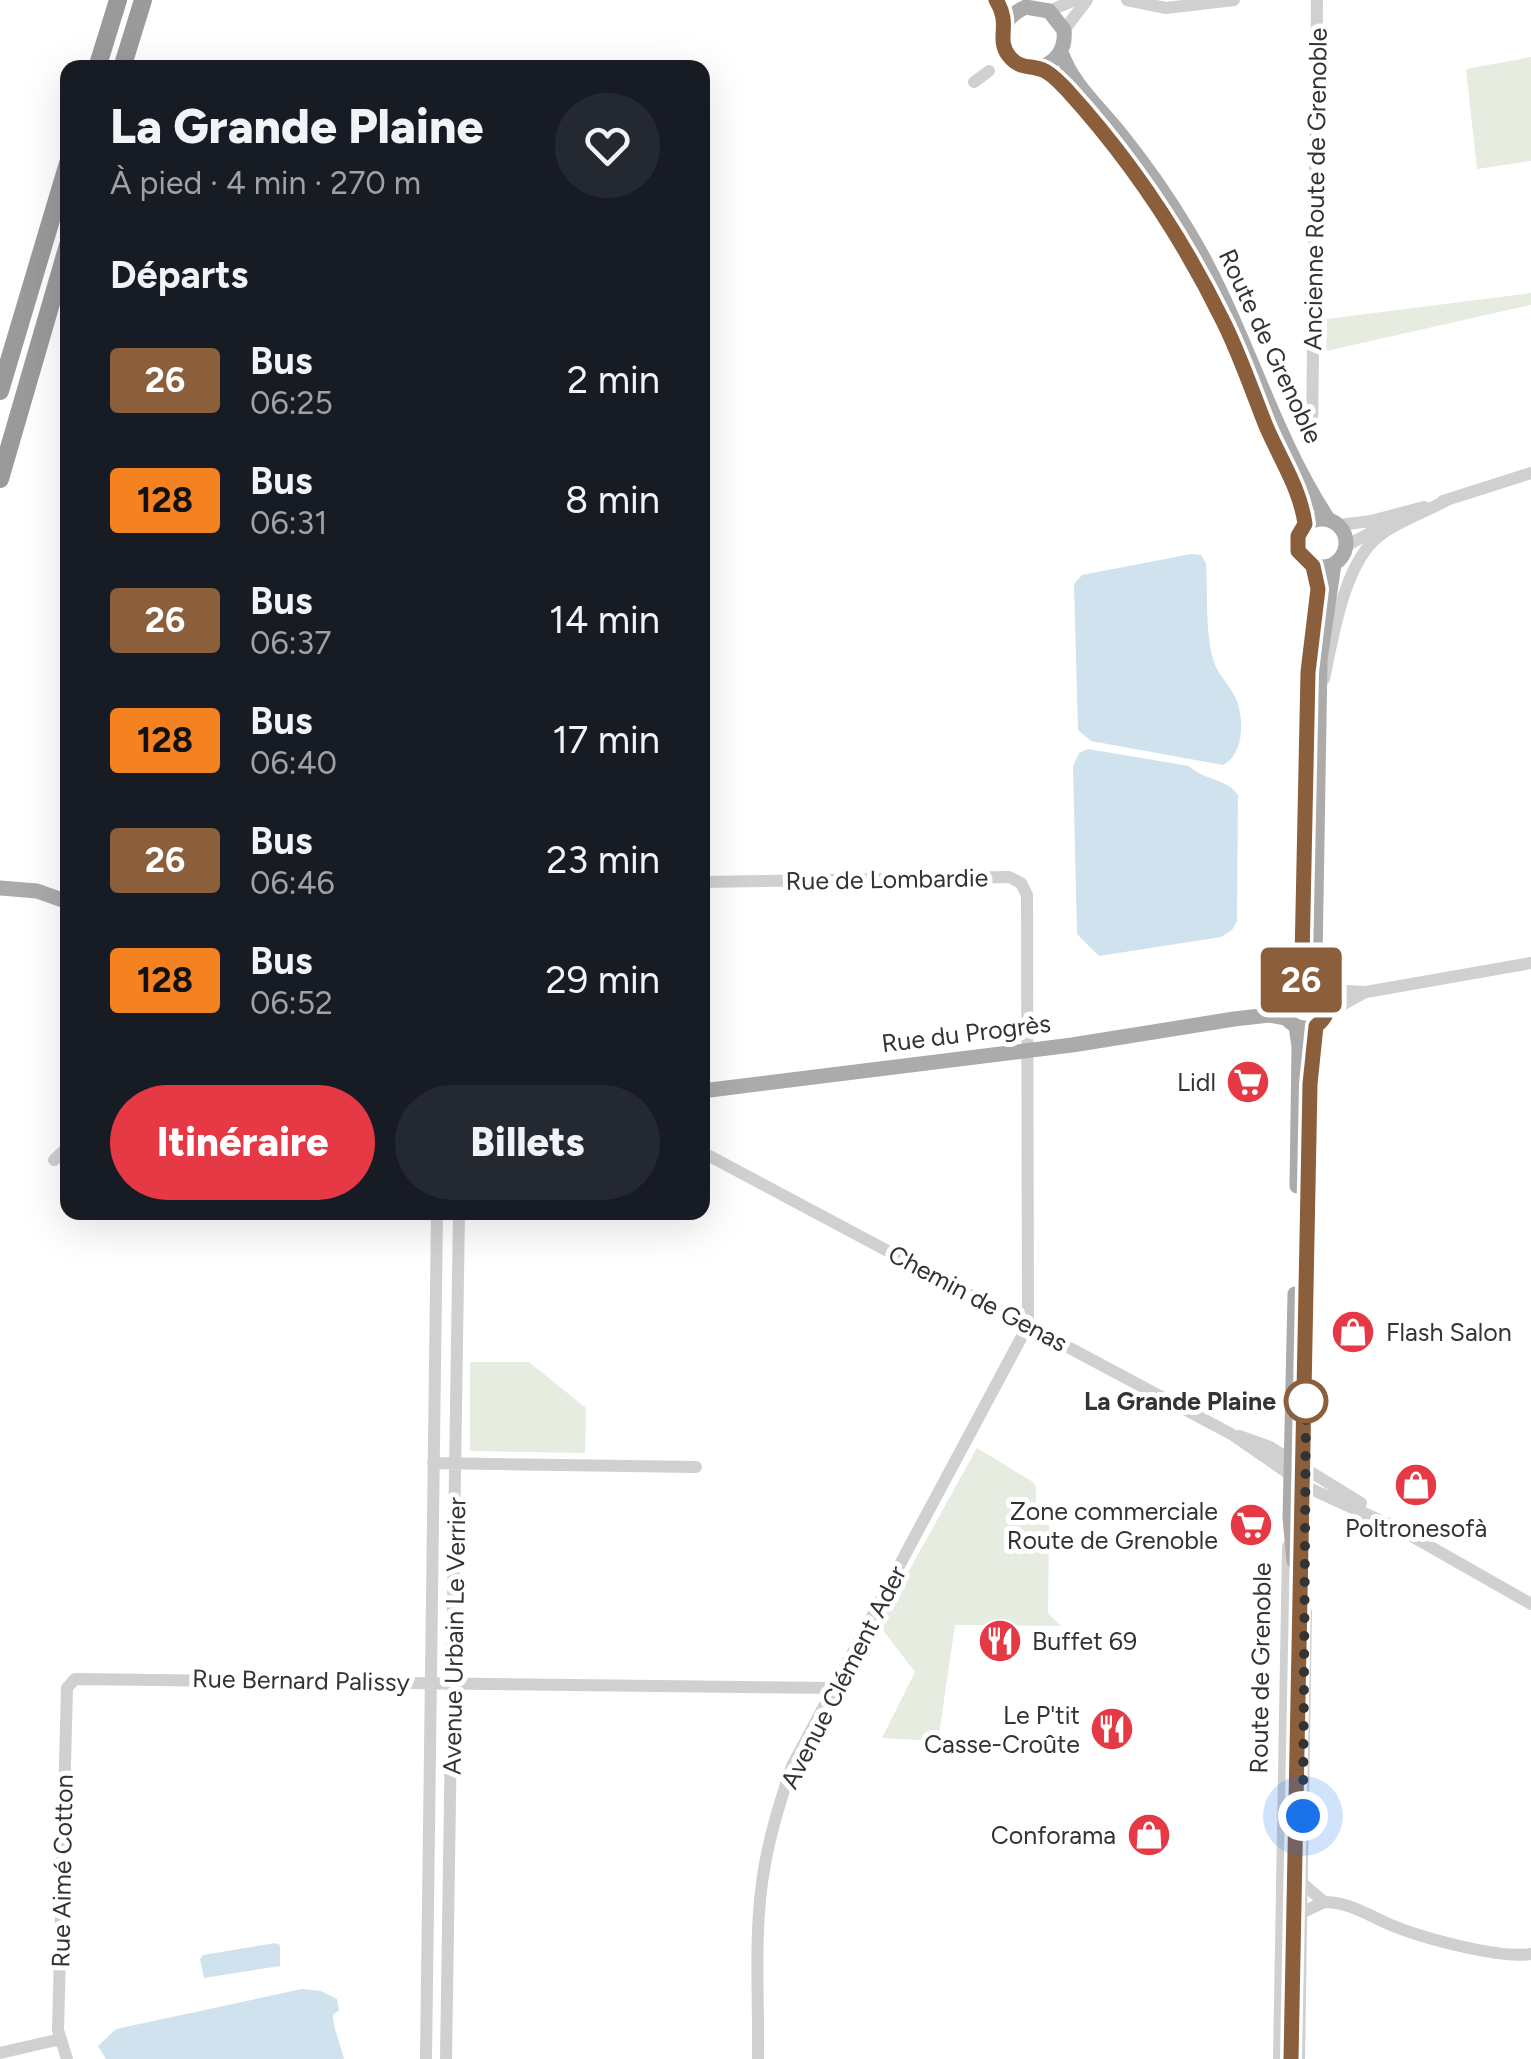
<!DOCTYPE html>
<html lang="fr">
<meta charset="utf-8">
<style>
body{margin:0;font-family:Figtree,sans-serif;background:#242831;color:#f1f3f6;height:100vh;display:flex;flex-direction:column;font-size:38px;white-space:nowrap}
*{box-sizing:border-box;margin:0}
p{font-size:32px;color:#9ea1a6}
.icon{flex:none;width:55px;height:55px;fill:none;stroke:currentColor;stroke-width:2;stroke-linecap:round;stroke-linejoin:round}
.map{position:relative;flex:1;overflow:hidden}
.side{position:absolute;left:60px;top:60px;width:650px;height:1160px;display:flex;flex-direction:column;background:#171b24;border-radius:20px;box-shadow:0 10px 40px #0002}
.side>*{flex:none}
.badge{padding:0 20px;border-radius:8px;font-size:35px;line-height:65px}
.you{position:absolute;width:50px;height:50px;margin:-25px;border:8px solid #fff;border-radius:50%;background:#1a73e8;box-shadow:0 0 0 15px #1a73e833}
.map>.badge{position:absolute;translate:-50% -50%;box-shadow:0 0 0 5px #fff}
h2{padding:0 50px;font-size:38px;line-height:90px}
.round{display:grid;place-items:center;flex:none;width:105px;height:105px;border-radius:52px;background:#242831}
.head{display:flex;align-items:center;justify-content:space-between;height:170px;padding:0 50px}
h1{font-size:48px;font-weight:800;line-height:75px}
.button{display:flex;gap:20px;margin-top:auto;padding:20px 50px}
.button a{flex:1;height:115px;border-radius:60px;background:#e63946;color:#fff;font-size:40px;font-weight:800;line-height:115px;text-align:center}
.button a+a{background:#242831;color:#f1f3f6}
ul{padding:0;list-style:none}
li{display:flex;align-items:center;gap:30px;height:120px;padding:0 50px}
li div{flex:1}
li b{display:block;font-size:38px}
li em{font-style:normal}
li .badge{min-width:110px;font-weight:700;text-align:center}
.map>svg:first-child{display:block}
.green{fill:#e6ecdf}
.water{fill:#cfe2ee}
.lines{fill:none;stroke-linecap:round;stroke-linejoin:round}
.minor{stroke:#d0d0d0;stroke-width:12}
.major{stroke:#ababab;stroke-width:15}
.highway{stroke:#9a9a9a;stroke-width:18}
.line-casing{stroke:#fff;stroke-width:22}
.line{stroke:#8b5e3c;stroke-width:15}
.walk{stroke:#333;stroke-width:10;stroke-dasharray:0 18}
.stop-dot{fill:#fff;stroke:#8b5e3c;stroke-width:5}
.labels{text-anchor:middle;stroke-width:10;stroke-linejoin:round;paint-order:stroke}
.street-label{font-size:25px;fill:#333;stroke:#fff}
.poi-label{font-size:25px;fill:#333;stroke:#fff;text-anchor:end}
.stop-label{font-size:25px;font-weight:bold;fill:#333;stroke:#fff;text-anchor:end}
</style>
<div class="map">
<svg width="1531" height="2059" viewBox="0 0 1531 2059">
<rect width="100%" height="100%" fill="#fff"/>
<path class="green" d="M1531,57v104l-54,8 -11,-100z
M1531,293v12l-205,46 1,-32z
M470,1362h59l57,46 -1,45 -115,-2z
M977,1448l56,34 3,6v28l13,10 -1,87 13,13 -106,-1 -17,116 -56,-3 33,-66 -36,-47z"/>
<path class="water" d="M1191,554l10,1 5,8c2,31 -1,67 7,96 5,17 18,27 24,42 7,20 7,53 -14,64l-132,-24 -13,-11 -4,-146 8,-9z
M1088,749l101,17c14,14 39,13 49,29l-1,126 -5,9 -11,7 -122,19 -22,-22 -4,-168 6,-13z
M275,1943l5,2v21l-76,12 -4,-19 3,-4z
M302,1989l19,2 16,8 2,11 -6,5c0,14 8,30 11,44h-238l-8,-13 18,-17z"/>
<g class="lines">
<path class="minor" d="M1127,0l39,8 68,-8
M1049,11l26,-11
M1064,30l23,-30
M974,82l15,-11
M1312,437l5,-437
M1443,501l88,-28
M1339,525l32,-4 53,-14
M1346,546l37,-20
M1324,679c9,-42 20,-116 55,-143 19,-15 47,-24 68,-36
M702,882l307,-5 12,6 6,12 1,430 -236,441c-11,32 -21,64 -27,98 -12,63 -6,131 -7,195
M1326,990l40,2 165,-29
M1329,1012l33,-18
M702,1152l531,283 78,54 88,40
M54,1160l14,-13
M1239,1436l31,11 91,56
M433,1463l263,4
M1394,1526l137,78
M1324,1902c26,0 45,14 67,23 31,13 109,34 140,29
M1301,1913l23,-11 -22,-19
M0,2053l61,-14
M67,2059l-9,-29 9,-342 8,-9 759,9
M426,2059l11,-847
M446,2059l13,-847
M1279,2059l9,-513
M1299,2059l7,-447"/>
<path class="major" d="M996,0l10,23
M1061,52c12,33 36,53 57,79 26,32 49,65 70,100 56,92 81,198 140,288
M1039,68c18,-6 27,-19 25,-38l-15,-19 -23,-4c-17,7 -29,23 -21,42 8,21 28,14 43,24 13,9 22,21 32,33 55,67 104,136 143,215 18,36 31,74 46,112 13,31 32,57 36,91
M1298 543a24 24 0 1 1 48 0a24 24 0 1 1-48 0Z
M0,888l37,3 31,11
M1282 1004a24 24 0 1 1 48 0a24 24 0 1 1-48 0Z
M1296,981c13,-33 5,-72 6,-107 1,-67 3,-134 6,-201 2,-37 14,-71 5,-107
M1318,982l-3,-22 5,-300 14,-96
M1296,1026l3,21 -2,139
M702,1091l370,-46 162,-26 35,-4 17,3
M1294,1561l-4,-43 5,-224
M1291,2059l8,-483 4,-18 4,-345 3,-129 7,-58"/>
<path class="highway" d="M97,68l21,-68
M122,68l21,-68
M0,391l68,-228
M0,479l68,-234"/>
</g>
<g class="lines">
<g class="line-casing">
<path id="line" d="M996,0c16,25 -1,38 13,56 10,13 21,9 34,14 8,3 16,12 23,19 63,69 116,148 157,232 17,34 29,70 43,105 14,33 34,62 39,98l-7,12v15l15,15 5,23 -10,83 -6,287 -6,23c30,-9 45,25 20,44l-6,58 -19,975"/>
</g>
<use href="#line" class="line"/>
<path class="walk" d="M1303,1816l3,-415"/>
</g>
<defs>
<g id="supermarket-disc" transform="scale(2.25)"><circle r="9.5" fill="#e63946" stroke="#fff"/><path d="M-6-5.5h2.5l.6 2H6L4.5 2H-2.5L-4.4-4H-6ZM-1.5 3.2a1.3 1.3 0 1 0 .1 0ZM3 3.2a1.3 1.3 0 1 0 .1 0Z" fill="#fff"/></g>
<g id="shop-disc" transform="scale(2.25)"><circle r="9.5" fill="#e63946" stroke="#fff"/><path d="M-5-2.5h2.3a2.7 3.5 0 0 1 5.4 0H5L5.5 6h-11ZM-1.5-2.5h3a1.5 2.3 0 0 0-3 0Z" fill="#fff"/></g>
<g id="restaurant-disc" transform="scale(2.25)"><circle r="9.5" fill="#e63946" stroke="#fff"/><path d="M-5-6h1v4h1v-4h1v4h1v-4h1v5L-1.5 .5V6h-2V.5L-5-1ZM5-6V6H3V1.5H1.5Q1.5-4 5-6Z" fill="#fff"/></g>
</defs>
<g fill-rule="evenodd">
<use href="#supermarket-disc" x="1248" y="1082"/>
<use href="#shop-disc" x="1353" y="1332"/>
<use href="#shop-disc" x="1416" y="1485"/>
<use href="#supermarket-disc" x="1251" y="1525"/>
<use href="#restaurant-disc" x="1000" y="1641"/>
<use href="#restaurant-disc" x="1112" y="1729"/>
<use href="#shop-disc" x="1149" y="1835"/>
</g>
<circle class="stop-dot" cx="1306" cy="1401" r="20"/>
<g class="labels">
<g class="street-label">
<text transform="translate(1315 189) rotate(-89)" y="9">Ancienne Route de Grenoble</text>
<text transform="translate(1271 346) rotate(65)" y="9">Route de Grenoble</text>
<text transform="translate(887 879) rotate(-1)" y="9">Rue de Lombardie</text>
<text transform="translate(966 1033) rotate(-7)" y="9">Rue du Progrès</text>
<text transform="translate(978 1298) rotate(28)" y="9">Chemin de Genas</text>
<text transform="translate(454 1636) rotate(-89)" y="9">Avenue Urbain Le Verrier</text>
<text transform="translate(1260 1668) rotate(-89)" y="9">Route de Grenoble</text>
<text transform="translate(843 1677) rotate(-63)" y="9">Avenue Clément Ader</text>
<text transform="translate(301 1680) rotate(1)" y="9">Rue Bernard Palissy</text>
<text transform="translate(62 1871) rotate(-89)" y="9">Rue Aimé Cotton</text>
</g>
<g class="poi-label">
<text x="1216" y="1091">Lidl</text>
<text x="1386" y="1341" text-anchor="start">Flash Salon</text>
<text x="1218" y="1520">Zone commerciale<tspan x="1218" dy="29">Route de Grenoble</tspan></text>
<text x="1416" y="1537" text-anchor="middle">Poltronesofà</text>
<text x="1032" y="1650" text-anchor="start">Buffet 69</text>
<text x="1080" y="1724">Le P'tit<tspan x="1080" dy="29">Casse-Croûte</tspan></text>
<text x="1116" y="1844">Conforama</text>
</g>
<g class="stop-label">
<text x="1276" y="1410">La Grande Plaine</text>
</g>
</g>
</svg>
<div class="you" style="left:1303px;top:1816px"></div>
<b class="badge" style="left:1301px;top:980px;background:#8b5e3c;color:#fff">26</b>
<section class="side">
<div class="head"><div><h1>La Grande Plaine</h1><p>À pied · 4 min · 270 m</p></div><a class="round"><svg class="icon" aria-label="heart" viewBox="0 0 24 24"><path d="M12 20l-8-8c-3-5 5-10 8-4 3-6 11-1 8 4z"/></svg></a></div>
<h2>Départs</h2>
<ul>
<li><span class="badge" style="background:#8b5e3c;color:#fff">26</span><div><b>Bus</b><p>06:25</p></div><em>2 min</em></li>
<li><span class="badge" style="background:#f58220;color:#111">128</span><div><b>Bus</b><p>06:31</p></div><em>8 min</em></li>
<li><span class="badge" style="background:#8b5e3c;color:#fff">26</span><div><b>Bus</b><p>06:37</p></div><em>14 min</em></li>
<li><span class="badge" style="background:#f58220;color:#111">128</span><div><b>Bus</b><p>06:40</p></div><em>17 min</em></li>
<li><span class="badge" style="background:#8b5e3c;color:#fff">26</span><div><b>Bus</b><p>06:46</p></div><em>23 min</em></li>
<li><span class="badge" style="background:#f58220;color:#111">128</span><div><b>Bus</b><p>06:52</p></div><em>29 min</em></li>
</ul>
<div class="button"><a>Itinéraire</a><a>Billets</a></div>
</section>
</div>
